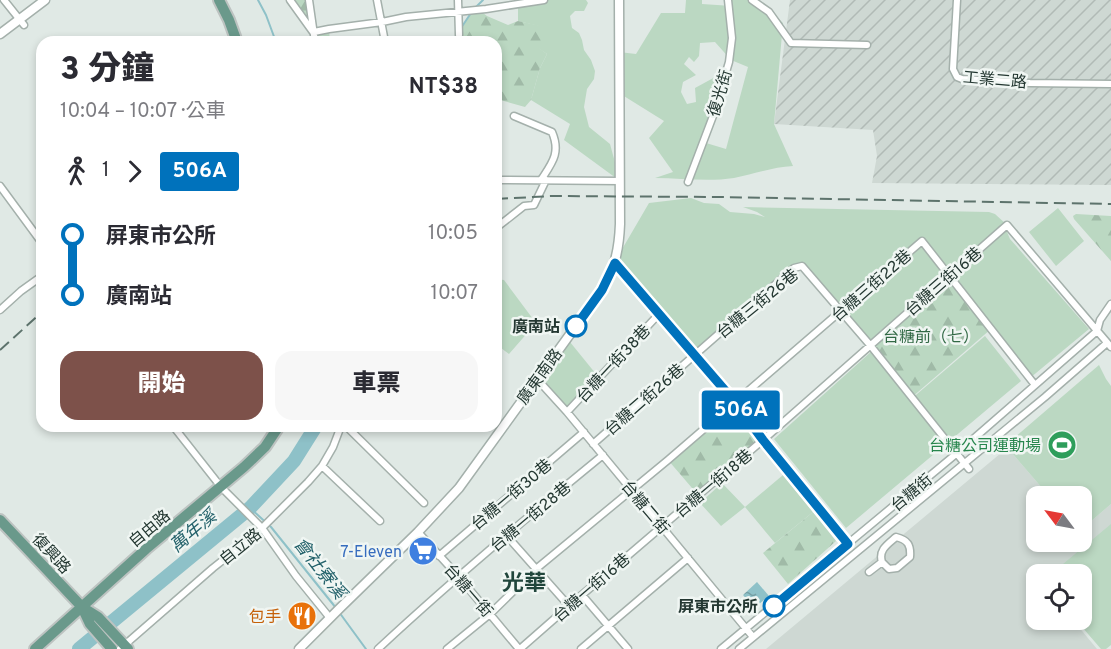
<!DOCTYPE html>
<html lang="zh-TW">
<meta charset="utf-8">
<style>
body{margin:0;font-family:Overpass,"Noto Sans TC",sans-serif;background:#f7f7f7;color:#2b2b33;height:100vh;display:flex;flex-direction:column;font-size:22px;white-space:nowrap}
*{box-sizing:border-box;margin:0}
p{font-size:20px;color:#7c7c81}
.icon{flex:none;width:33px;height:33px;fill:none;stroke:currentColor;stroke-width:2;stroke-linecap:round;stroke-linejoin:round}
.map{position:relative;flex:1;overflow:hidden}
.drawer{position:absolute;left:36px;top:36px;width:466px;height:396px;display:flex;flex-direction:column;background:#fff;border-radius:18px;box-shadow:0 3px 9px #0003}
.drawer>*{flex:none}
.badge{padding:0 12px;border-radius:4px;font-size:21px;line-height:39px}
.needle{width:39px;rotate:302deg}
.buttons{position:absolute;left:1026px;top:486px;display:grid;gap:12px}
.buttons a{display:grid;place-items:center;width:66px;height:66px;border-radius:12px;background:#fff;box-shadow:0 3px 9px #0003;font-size:30px}
.map>.badge{position:absolute;translate:-50% -50%;box-shadow:0 0 0 3px #fff}
.legs{display:flex;align-items:center;gap:9px;height:66px;padding:0 24px;font-size:20px}
.legs p{margin-inline-start:auto}
.overview{display:flex;align-items:center;justify-content:space-between;height:102px;padding:0 24px}
h1{font-size:33px;font-weight:800;line-height:45px}
.button{display:flex;gap:12px;margin-top:auto;padding:12px 24px}
.button a{flex:1;height:69px;border-radius:18px;background:#7d514a;color:#fff;font-size:24px;font-weight:800;line-height:69px;text-align:center}
.button a+a{background:#f7f7f7;color:#2b2b33}
ul{padding:0 24px;list-style:none}
li{display:flex;align-items:center;gap:21px;height:60px;font-size:22px}
li i{display:grid;place-items:center;width:9px;height:100%;margin:0 8px;background:currentColor}
li i::after{content:'';width:15px;height:15px;margin:-8px;border:4px solid;border-radius:50%;background:#fff}
li p{margin-inline-start:auto}
li:first-child i{background:linear-gradient(#0000 50%,currentColor 0)}
li:last-child i{background:linear-gradient(currentColor 50%,#0000 0)}
.map>svg:first-child{display:block}
.built{fill:#ced8d3}
.industrial{fill:url(#industrial-furrows)}
.green{fill:#bbd8c2;fill-rule:evenodd}
.forest{fill:url(#forest-firs)}
.water{fill:url(#water-ripples)}
.lines{fill:none;stroke-linecap:round;stroke-linejoin:round}
.stream{stroke:#8ec1c8;stroke-width:2}
.river{stroke:#8ec1c8;stroke-width:14}
.minor-casing{stroke:#a4b0ab;stroke-width:9}
.tertiary-casing{stroke:#a4b0ab;stroke-width:11}
.primary-casing{stroke:#bdc3c1;stroke-width:14}
.minor{stroke:#fff;stroke-width:6}
.tertiary{stroke:#fff;stroke-width:8}
.primary{stroke:#6a998b;stroke-width:10}
.rail{stroke:#5d736c;stroke-width:2;stroke-dasharray:12 6;stroke-linecap:butt}
.line-1-casing{stroke:#fff;stroke-width:14}
.line-1{stroke:#0072bc;stroke-width:9}
.stop-1-dot{fill:#fff;stroke:#0072bc;stroke-width:3}
.labels{text-anchor:middle;stroke-width:5;stroke-linejoin:round;paint-order:stroke}
.street-label{font-size:16px;fill:#233731;stroke:#f0f6f3}
.stop-label{font-size:16px;font-weight:bold;fill:#233731;stroke:#f0f6f3;text-anchor:end}
.park-label{font-size:16px;fill:#326945;stroke:#f0f6f3}
.leisure-label{font-size:16px;fill:#27864d;stroke:#f0f6f3;text-anchor:end}
.shop-label{font-size:16px;fill:#366cbe;stroke:#f0f6f3;text-anchor:end}
.food-label{font-size:16px;fill:#c56008;stroke:#f0f6f3;text-anchor:end}
.water-label{font-size:18px;font-style:italic;fill:#24626b;stroke:#f0f6f3}
.district-label{font-size:22px;font-weight:bold;fill:#21463c;stroke:#f0f6f3}
</style>
<div class="map">
<svg width="1111" height="649" viewBox="0 0 1111 649">
<defs>
<pattern id="industrial-furrows" width="10" height="10" patternUnits="userSpaceOnUse" patternTransform="scale(1.5)"><rect width="10" height="10" fill="#ced8d3"/><path d="M-1 1l2-2M0 10L10 0M9 11l2-2" fill="none" stroke="#b1bab6"/></pattern>
<pattern id="forest-firs" width="22" height="20" patternUnits="userSpaceOnUse" patternTransform="scale(1.5)"><rect width="22" height="20" fill="#bbd8c2"/><path d="M5 1l3.5 6h-7zM16 11l3.5 6h-7z" fill="#a0baa7"/></pattern>
<pattern id="water-ripples" width="26" height="14" patternUnits="userSpaceOnUse" patternTransform="scale(1.5)"><rect width="26" height="14" fill="#8ec1c8"/><path d="M2 4q2-2 4 0t4 0M15 11q2-2 4 0t4 0" fill="none" stroke="#749ea3"/></pattern>
</defs>
<rect width="100%" height="100%" fill="#e0e9e5"/>
<path class="built" d="M1013,443l-1,10 37,43h-13v46h46v-13l29,-25v22l-57,48h-18v46h37l24,29h-331z"/>
<path class="industrial" d="M790,0h321v185l-239,-2 5,-27 -4,-26 -99,-6z"/>
<path class="green" d="M518,0h68l2,3 -4,8h-9l-5,5 2,12 7,5 3,7 2,10 7,10 4,11 -1,8 -7,10 -3,18 5,20 21,17 10,37 -56,-41 6,-16 -39,-24 9,-32 7,-14 -17,-11 21,-14 -33,-8z
M686,0h16v4l30,2v-6h17l4,2 21,12 9,9 -9,101 19,42c-20,1 -39,8 -59,12 -26,4 -53,0 -79,0l18,-6 -24,-34 15,-17 -45,-28v-41l17,2 25,-41h24zM715,42l16,18 17,7 -22,82 -20,-6 21,-68 -10,1 -22,12 1,14 -9,2 -6,-12 2,-10 13,-7 -12,-11 5,-7 5,5 5,-6 1,-13z
M691,198l13,5 15,1 11,8 24,2 11,3 -8,-5 -14,-5 246,5 6,2 12,11v7l3,7 79,90 -59,49 -81,-102 -79,69 -68,-79 -8,2 -99,87 -81,-92 35,-60z
M1058,208l26,33 -28,25 -27,-34z
M496,279l8,1 32,43 -27,31 -12,-9z
M985,336l36,45 -175,147 -72,-89 98,-88 38,49z
M570,342l26,32 -29,38 -30,-33z
M1099,365l7,14 5,7v118l-29,25v-33h-33l-37,-43 2,-15z
M783,475l30,37 -38,31 -30,-36 -24,19 -21,-23 22,-20 23,24z
M1111,524v121l-5,4h-5l-25,-29h6v-46h-31z"/>
<path class="forest" d="M290,0h19l5,32 15,-3 1,13h-14l-2,-8z
M475,7l12,9 21,9 10,-4 33,7v10l-6,2 -4,4 -9,-1 15,11 -7,14 -9,32 -6,7 -28,-8 -1,-57h-44z
M1076,214l35,2v45l-37,-42 -1,-3z
M949,276l42,53 -80,69 -41,-53z
M735,402l28,38 -65,55 -30,-35z
M813,512l23,29 -48,43 -25,-31z"/>
<path class="water" d="M757,582l12,14 -15,12 -11,-13z"/>
<g class="lines">
<path class="stream" d="M258,0l8,15 10,27
M474,9l9,-9
M461,28l10,-15
M452,42l6,-9
M250,508l21,19 65,81
M339,612l27,37"/>
<path class="river" d="M79,649l171,-141 44,-47 22,-35"/>
<g class="minor-casing">
<path id="minor" d="M4,0l20,25
M290,0l23,32
M309,0l6,42
M377,0l8,42
M458,0l1,35
M752,0l17,12 22,31 76,2
M957,0l-4,69 4,8 5,2 68,4 81,1
M314,32l15,-3 53,-7 24,-5 80,-8 58,-9
M514,116l38,16c9,21 0,31 -11,48
M496,180l124,1
M688,182l25,-66 16,-54 3,-24 -4,-38
M0,186l42,57
M496,228l28,-22 10,-1 12,-25
M614,263l121,139 28,38 85,104
M0,310l21,-19 21,-15
M1097,331l3,-11 11,-16
M537,379l30,33 186,225
M567,412l92,-98
M173,426l48,61 41,41 34,48 34,42
M346,426l78,77
M593,444l201,-176 8,-2 68,79 99,124
M322,466l58,55
M418,532l41,45 60,72
M506,535l63,71
M439,556l145,-124
M869,572l13,-10 7,7 8,-1 13,-11c1,-12 -2,-17 -14,-20 -8,7 -18,13 -14,25
M582,595l46,54
M120,649l93,-81 44,-35 51,-51 14,-16 11,-19 8,-21
M378,649c72,-67 148,-131 225,-194
M447,649l43,-35 46,-45 132,-109 254,-219 113,144
M520,649l49,-43 194,-166 244,-215 104,122
M581,649l107,-91
M721,649l235,-195 141,-123
M739,649l306,-252 62,-54"/>
</g>
<g class="tertiary-casing">
<path id="tertiary" d="M0,34l45,-34
M299,649l41,-41 78,-76 41,-44 143,-198c13,-23 17,-40 18,-66l-1,-224"/>
</g>
<g class="primary-casing">
<path id="primary" d="M219,0l10,20 8,22
M0,520l82,87 16,10 30,32
M82,607l8,17 22,25
M35,649l111,-100 98,-82 21,-20 14,-21"/>
</g>
<use href="#minor" class="minor"/>
<use href="#tertiary" class="tertiary"/>
<use href="#primary" class="primary"/>
<path class="rail" d="M496,199l56,-3 166,1 393,7
M0,350l42,-38"/>
</g>
<g class="lines">
<g class="line-1-casing">
<path id="line-1" d="M576,326l26,-36 13,-27 120,139 28,38 85,104 -74,62"/>
</g>
<use href="#line-1" class="line-1"/>
</g>
<defs>
<g id="stadium-disc" transform="scale(1.5)"><circle r="9.5" fill="#2e9e5b" stroke="#f0f6f3"/><path d="M0-5a6.5 5 0 1 0 0 10a6.5 5 0 1 0 0-10ZM-3.5-1.8h7v3.6h-7Z" fill="#fff"/></g>
<g id="supermarket-disc" transform="scale(1.5)"><circle r="9.5" fill="#3f7fe0" stroke="#f0f6f3"/><path d="M-6-5.5h2.5l.6 2H6L4.5 2H-2.5L-4.4-4H-6ZM-1.5 3.2a1.3 1.3 0 1 0 .1 0ZM3 3.2a1.3 1.3 0 1 0 .1 0Z" fill="#fff"/></g>
<g id="restaurant-disc" transform="scale(1.5)"><circle r="9.5" fill="#e8710a" stroke="#f0f6f3"/><path d="M-5-6h1v4h1v-4h1v4h1v-4h1v5L-1.5 .5V6h-2V.5L-5-1ZM5-6V6H3V1.5H1.5Q1.5-4 5-6Z" fill="#fff"/></g>
</defs>
<g fill-rule="evenodd">
<use href="#stadium-disc" x="1062" y="445"/>
<use href="#supermarket-disc" x="423" y="551"/>
<use href="#restaurant-disc" x="302" y="616"/>
</g>
<g class="stop-1-dot">
<circle cx="576" cy="326" r="10"/>
<circle cx="774" cy="606" r="10"/>
</g>
<g class="labels">
<g class="street-label">
<text transform="translate(995 79) rotate(5)" y="6">工業二路</text>
<text transform="translate(719 93) rotate(-73)" y="6">復光街</text>
<text transform="translate(943 281) rotate(-41)" y="6">台糖三街16巷</text>
<text transform="translate(871 285) rotate(-41)" y="6">台糖三街22巷</text>
<text transform="translate(757 303) rotate(-39)" y="6">台糖三街26巷</text>
<text transform="translate(613 363) rotate(-47)" y="6">台糖一街38巷</text>
<text transform="translate(539 376) rotate(-54)" y="6">廣東南路</text>
<text transform="translate(644 399) rotate(-41)" y="6">台糖二街26巷</text>
<text transform="translate(713 483) rotate(-40)" y="6">台糖一街18巷</text>
<text transform="translate(911 492) rotate(-40)" y="6">台糖街</text>
<text transform="translate(511 494) rotate(-40)" y="6">台糖一街30巷</text>
<text transform="translate(646 507) rotate(50)" y="6">台糖二街</text>
<text transform="translate(530 516) rotate(-40)" y="6">台糖一街28巷</text>
<text transform="translate(149 528) rotate(-40)" y="6">自由路</text>
<text transform="translate(240 546) rotate(-39)" y="6">自立路</text>
<text transform="translate(52 553) rotate(47)" y="6">復興路</text>
<text transform="translate(591 587) rotate(-41)" y="6">台糖一街16巷</text>
<text transform="translate(469 590) rotate(49)" y="6">台糖一街</text>
</g>
<g class="stop-label">
<text x="560" y="332">廣南站</text>
<text x="758" y="612">屏東市公所</text>
</g>
<g class="park-label">
<text x="931" y="342">台糖前（七）</text>
</g>
<g class="leisure-label">
<text x="1041" y="451">台糖公司運動場</text>
</g>
<g class="shop-label">
<text x="402" y="557">7-Eleven</text>
</g>
<g class="food-label">
<text x="281" y="622">包手</text>
</g>
<g class="water-label">
<text transform="translate(193 531) rotate(-40)" y="6">萬年溪</text>
<text transform="translate(320 568) rotate(52)" y="6">會社寮溪</text>
</g>
<g class="district-label">
<text x="524" y="590">光華</text>
</g>
</g>
</svg>
<div class="buttons">
<a><svg class="needle" viewBox="-14 -14 28 28"><path d="M0-13l5 13h-10z" fill="#e53935"/><path d="M0 13l5-13h-10z" fill="#7c7c81"/></svg></a>
<a><svg class="icon" aria-label="locate" viewBox="0 0 24 24"><circle cx="12" cy="12" r="6"/><path d="M12 2v4M12 18v4M2 12h4M18 12h4"/></svg></a>
</div>
<b class="badge" style="left:741px;top:410px;background:#0072bc;color:#fff">506A</b>
<section class="drawer">
<div class="overview"><div><h1>3 分鐘</h1><p>10:04 – 10:07 · 公車</p></div><b>NT$38</b></div>
<div class="legs"><svg class="icon" aria-label="walk" viewBox="0 0 24 24"><circle cx="13" cy="4" r="2"/><path d="M13 8l-2 6 4 7M11 14l-3 7M7 12l3-4h3l4 4"/></svg>1<svg class="icon" aria-label="forward" viewBox="0 0 24 24"><path d="M9 5l7 7-7 7"/></svg><b class="badge" style="background:#0072bc;color:#fff">506A</b></div>
<ul>
<li><i style="color:#0072bc"></i><b>屏東市公所</b><p>10:05</p></li>
<li><i style="color:#0072bc"></i><b>廣南站</b><p>10:07</p></li>
</ul>
<div class="button"><a>開始</a><a>車票</a></div>
</section>
</div>
